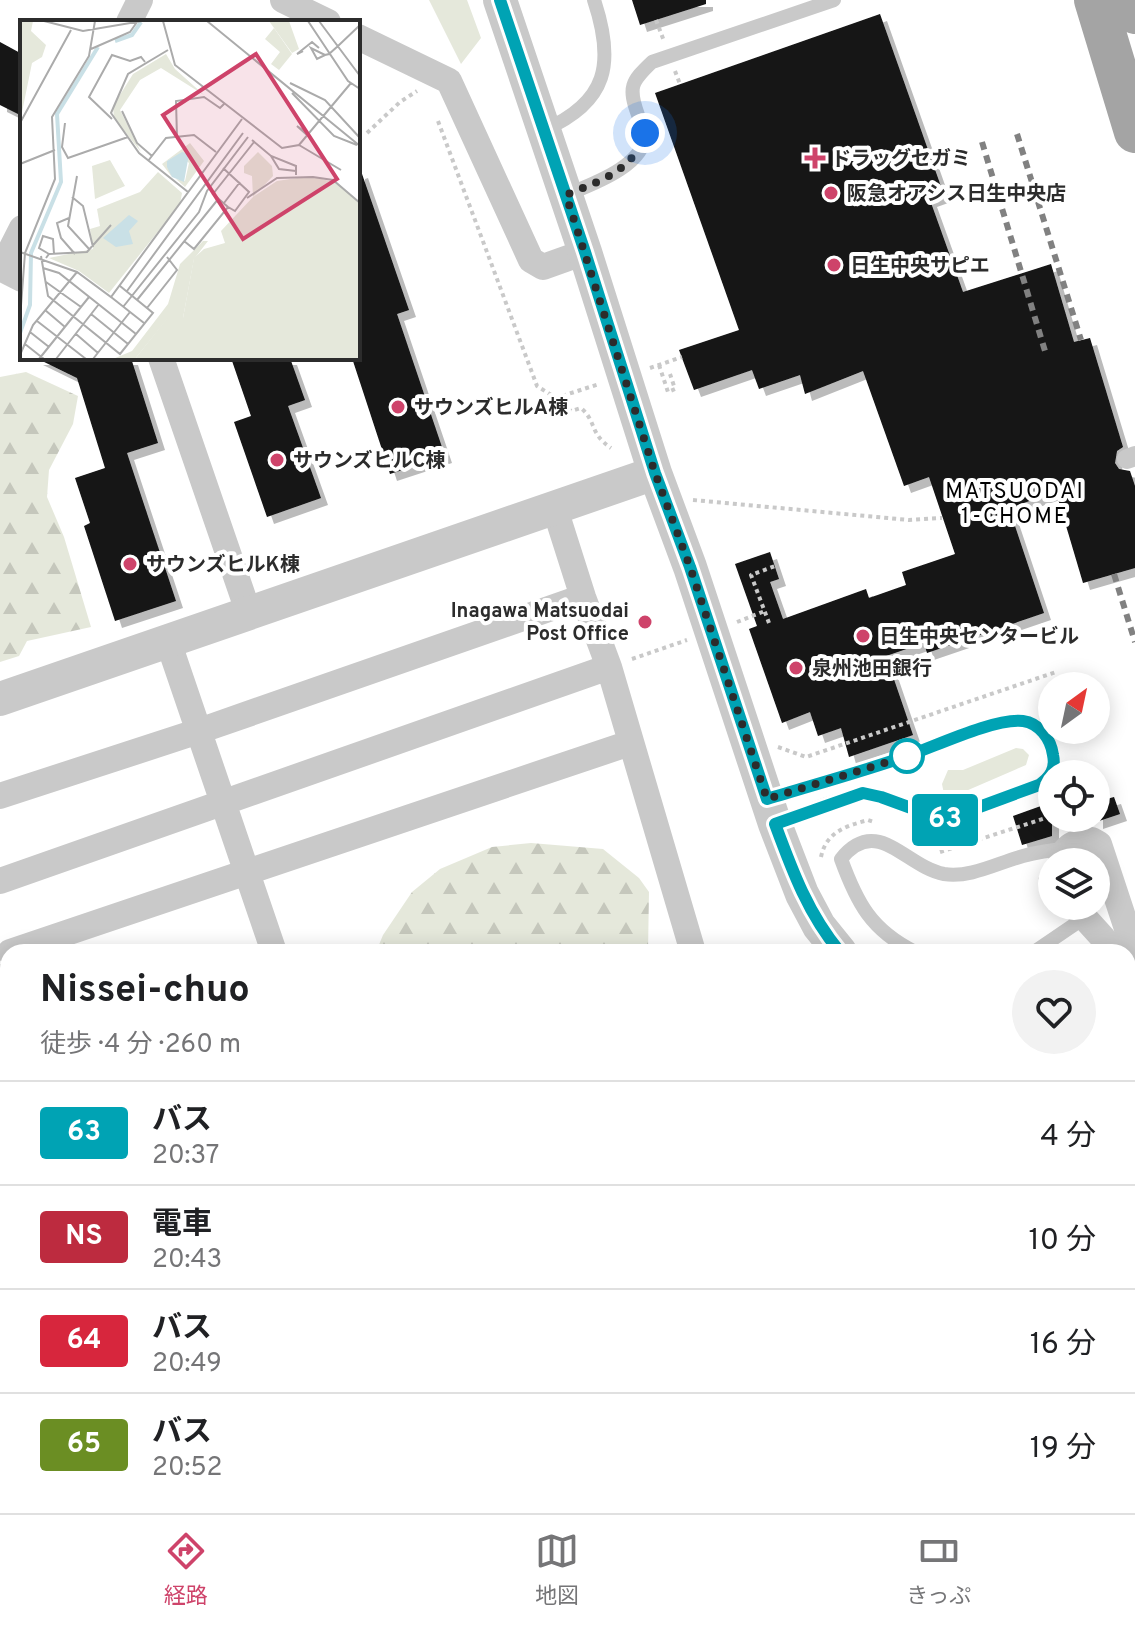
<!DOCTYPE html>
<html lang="ja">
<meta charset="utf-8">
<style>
body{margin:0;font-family:Overpass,"Noto Sans JP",sans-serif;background:#f2f2f2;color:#202124;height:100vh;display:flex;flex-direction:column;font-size:30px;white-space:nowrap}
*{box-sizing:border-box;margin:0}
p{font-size:26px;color:#757577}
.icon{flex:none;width:44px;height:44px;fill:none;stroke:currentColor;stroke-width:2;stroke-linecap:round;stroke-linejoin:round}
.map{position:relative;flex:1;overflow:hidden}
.side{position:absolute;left:0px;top:944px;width:1136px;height:570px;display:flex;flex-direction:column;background:#fff;border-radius:24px 24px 0 0;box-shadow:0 4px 20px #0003}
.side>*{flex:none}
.badge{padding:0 16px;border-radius:6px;font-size:28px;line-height:52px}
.needle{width:52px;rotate:33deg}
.tools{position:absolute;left:1038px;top:672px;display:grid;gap:16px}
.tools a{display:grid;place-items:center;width:72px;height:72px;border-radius:50%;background:#fff;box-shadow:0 4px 20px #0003;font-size:40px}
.you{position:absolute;width:40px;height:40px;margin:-20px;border:6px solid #fff;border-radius:50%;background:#1a73e8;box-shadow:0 0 0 12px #1a73e833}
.map>.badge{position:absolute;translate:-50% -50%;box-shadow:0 0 0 4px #fff}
.round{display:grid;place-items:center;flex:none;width:84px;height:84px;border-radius:42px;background:#f2f2f2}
.overview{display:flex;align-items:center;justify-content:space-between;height:136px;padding:0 40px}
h1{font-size:38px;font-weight:700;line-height:60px}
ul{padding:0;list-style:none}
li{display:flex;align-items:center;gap:24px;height:104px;padding:0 40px;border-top:2px solid #e0e0e0}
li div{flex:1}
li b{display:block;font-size:30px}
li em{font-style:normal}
li .badge{min-width:88px;font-weight:700;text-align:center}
.dock{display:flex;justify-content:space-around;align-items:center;height:112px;border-top:2px solid #e0e0e0;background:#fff;font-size:22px;color:#757577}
.dock a{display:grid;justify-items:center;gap:4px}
.dock .selected{color:#ce436a}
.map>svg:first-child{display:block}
.green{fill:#e5e8db}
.forest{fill:url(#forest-firs)}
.building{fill:#131313;filter:url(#shadow)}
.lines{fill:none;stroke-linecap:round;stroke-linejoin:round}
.path{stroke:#c9c9c9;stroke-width:4;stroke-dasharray:4 4;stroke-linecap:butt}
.service{stroke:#c9c9c9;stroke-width:14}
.pedestrian{stroke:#c9c9c9;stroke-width:20}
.minor{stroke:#c9c9c9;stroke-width:26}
.tertiary{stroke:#c9c9c9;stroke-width:34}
.primary{stroke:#a4a4a4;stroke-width:42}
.rail{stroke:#818181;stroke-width:6;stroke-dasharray:8 6;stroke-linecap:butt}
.line-casing{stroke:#fff;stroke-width:18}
.line{stroke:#00a3b4;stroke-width:12}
.walk{stroke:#2c2c2c;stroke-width:8;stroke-dasharray:0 14.4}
.poi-dot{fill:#ce436a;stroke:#fff;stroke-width:3}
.stop-dot{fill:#fff;stroke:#00a3b4;stroke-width:4}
.labels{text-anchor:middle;stroke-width:8;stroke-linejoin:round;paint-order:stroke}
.poi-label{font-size:20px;font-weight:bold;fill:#2c2c2c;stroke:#fff;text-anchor:start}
.neighbourhood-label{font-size:22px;letter-spacing:2px;fill:#000;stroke:#fff}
.inset-river{fill:none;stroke:#c9e0e6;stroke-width:4}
.inset-road{fill:none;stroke:#ababab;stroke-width:2}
.view{fill:#ce436a;fill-opacity:0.15;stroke:#ce436a;stroke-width:4}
.inset-edge{fill:none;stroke:#2c2c2c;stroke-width:4}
</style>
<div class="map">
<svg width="1135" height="1513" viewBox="0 0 1135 1513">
<defs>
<pattern id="forest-firs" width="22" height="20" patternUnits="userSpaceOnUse" patternTransform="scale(2)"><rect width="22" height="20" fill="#e5e8db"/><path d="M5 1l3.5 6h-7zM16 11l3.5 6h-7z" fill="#c5c7bc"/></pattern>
<filter id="shadow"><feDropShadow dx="7" dy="7" stdDeviation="0" flood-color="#0004"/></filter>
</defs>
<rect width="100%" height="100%" fill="#fff"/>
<path class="green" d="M429,0h38l14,38 -20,26z
M1016,748l7,1 6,6 -3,10 -74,32 -8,-3 -2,-10 6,-14h15z
M8,1282v224h1057l7,7h-1072v-229z"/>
<path class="forest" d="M26,372l52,24 -5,28 -24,46 -2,27 17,40 27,90 -64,14 -8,15 -19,6v-285z
M531,843l72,6 36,29 10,14 -1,60h-272l7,-17 29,-43 28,-23 52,-22z"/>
<path class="building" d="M632,0h74v4l-66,21z
M880,14l64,181 -14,5 33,92 88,-28 23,78 16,-4 33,109 -6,4 -2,12 4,6 11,2 5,15v82l-52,15 -27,-91 -47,16 35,105 -117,40 -3,-10 -38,13 27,79 -64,22 -8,-29 -23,8 -8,-24 -28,11 -33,-94 8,-3 -22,-62 35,-12 9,27 -9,3 13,37 83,-30 3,9 37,-13 -4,-13 53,-18 -26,-77 -25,9 -41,-115 -58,23 -5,-19 -41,14 -7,-19 -58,20 -15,-40 60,-20 -84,-237z
M0,42l22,12v62l-22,-11z
M361,171l48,139 -12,4 48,142 -55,18 -38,-116h6v-186z
M36,358h95l27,85 -31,10 49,148 -61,20 -31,-95 6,-3 -15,-45 30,-10 -28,-90z
M231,358h59l15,42 -17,6 33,92 -54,19 -33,-95 17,-6z
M1114,797l6,17 -24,8v-20z
M1052,802v34l-30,9 -9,-29z"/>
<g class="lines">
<path class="path" d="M656,20l8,21
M675,71l5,13
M438,121l99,265 19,12 43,-14
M367,133l33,-31 17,-11
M659,365l9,27 7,-3 -5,-15
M650,368l32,-11
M556,398l15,13 10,-3c16,14 8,25 30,40
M693,500l216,20 33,-2
M737,622l28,-11
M769,623l-18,-48 24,-9
M632,659l55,-19
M778,747l28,10 250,-85
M1096,802l3,-1
M940,852l112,-36
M821,857c5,-25 25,-31 47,-37l6,2
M1040,877l9,26
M0,1272l8,-3"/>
<path class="service" d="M544,130c64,-28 71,-67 50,-130
M566,195c24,-10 80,-29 79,-62 -1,-5 -5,-13 -7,-18 -10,-28 -7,-33 14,-53l182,-62
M767,799c47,-15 96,-27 142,-44 28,-10 85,-37 112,-34 17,2 29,17 32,33 3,14 -3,23 -14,31l-95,35c-22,-1 -44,-18 -65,-24 -27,-7 -76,18 -104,28
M915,952c-44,-22 -58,-49 -74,-93 36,-45 65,8 103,15 27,4 53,-11 79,-18 14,-4 28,-6 43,-7
M1034,952l50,-34
M0,1294l8,-2
M0,1466l8,1
M728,1506l13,7
M1064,1506l8,7"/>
<path class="pedestrian" d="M1127,459l8,-3"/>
<path class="minor" d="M283,0l45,22
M129,22l11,-22
M358,37l91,44 82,179 12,7 42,-15
M0,268l22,11
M1,269l21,-41
M161,358l88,256
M555,509l28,88 26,70 84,285
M168,641l106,311
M0,796l199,-65 384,-134
M1061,862c2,-16 16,-22 31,-22l7,4 36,109
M0,881l609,-214
M1074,906l29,32 5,14
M10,952l620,-209
M0,977l8,27
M0,1031l8,-3
M0,1169l8,-3
M1095,1506l2,7"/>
<path class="tertiary" d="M500,0l85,252 70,221 35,94 85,257 27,70 17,32 21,26
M0,699l655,-226
M1128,975l7,-2
M1128,1355l7,7"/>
<path class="primary" d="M1095,0l40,132
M1131,0l4,13"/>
<path class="rail" d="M1017,134l64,206
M982,142l63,209
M1114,574l21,68"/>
</g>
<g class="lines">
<g class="line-casing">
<path id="line" d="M500,0l85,252 70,221 35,94 77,232c46,-14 94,-27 140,-43 29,-10 87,-38 116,-35 16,2 28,18 30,34 3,14 -3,22 -14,30l-95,35 -63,-23 -18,-4 -88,31c17,46 33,90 65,128"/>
</g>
<use href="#line" class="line"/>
<path class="walk" d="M645,133c-11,38 -46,48 -79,62l89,278 35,94 77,232 140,-43"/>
</g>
<g class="poi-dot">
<path d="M811 146h8v8h8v8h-8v8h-8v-8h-8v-8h8z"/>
<circle cx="831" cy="193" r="8"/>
<circle cx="834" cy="265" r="8"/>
<circle cx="398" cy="407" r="8"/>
<circle cx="277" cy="460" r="8"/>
<circle cx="130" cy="564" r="8"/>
<circle cx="645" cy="622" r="8"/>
<circle cx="863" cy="636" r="8"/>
<circle cx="796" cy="668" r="8"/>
</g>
<circle class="stop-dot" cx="907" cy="756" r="16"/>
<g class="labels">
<g class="poi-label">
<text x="831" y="165">ドラッグセガミ</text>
<text x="847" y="200">阪急オアシス日生中央店</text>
<text x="850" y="272">日生中央サピエ</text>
<text x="414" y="414">サウンズヒルA棟</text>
<text x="293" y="467">サウンズヒルC棟</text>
<text x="146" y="571">サウンズヒルK棟</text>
<text x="629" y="617" text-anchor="end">Inagawa Matsuodai<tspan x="629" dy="23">Post Office</tspan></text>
<text x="879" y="643">日生中央センタービル</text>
<text x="812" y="675">泉州池田銀行</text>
</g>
<g class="neighbourhood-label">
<text x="1015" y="498">MATSUODAI<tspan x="1015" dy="25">1-CHOME</tspan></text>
</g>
</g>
<g transform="translate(20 20)">
<rect width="340" height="340" fill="#fff"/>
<path d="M254,8l18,26 -13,16 -8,-6 9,-12 -15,-13zM146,34l9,15 29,26 -43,-27 -21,12 -20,30 21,42 -27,-34 -1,-12 20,-32zM90,140l15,26 -30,13 -3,-33zM138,152l24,21 -2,11 -71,89 -30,-22 -30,-13 44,-9 -3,-20 10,-3 -3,-17 43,-17zM291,156l25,7 24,19v157h-225l33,-42 15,1 11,-60 10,-9 21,-6 -4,-12 32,-34 24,-16z" fill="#e5e8db"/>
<path d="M0,1h13l-2,10 15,14 -4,12 -10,6 -12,59zM249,1h20l10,28 -7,4zM170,123l14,18 -19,26 -9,-8 9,2 4,-18 -10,-8 -12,6 5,16 -10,-13zM238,132l14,14 1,10 -20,21 -1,-21 -8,-3v-7zM183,221h5l-14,18 -11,59h-15l-33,41h-22l19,-8 36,-47 12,-40z" fill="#e5e8db"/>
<path d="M162,132l7,2 -5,28 -12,-5 -5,-10v-6zM109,195l9,6 -9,10 4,13 -17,3 -13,-9z" fill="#c9e0e6"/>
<path class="inset-river" d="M95,21l17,-6 9,-13M0,313l10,-28 1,-52 30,-71 -4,-68 41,-67"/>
<path class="inset-road" d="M24,1l39,10 59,-10M143,1l12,44 107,83 17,-3 52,-62M187,1l153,125M288,1l40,60 12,8M299,1l41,55M71,29l39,-17 7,-10M148,30l-40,24 -17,39 28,40 49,39M283,31l-6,3 15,-12 7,6M305,35l-14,-7 6,11 8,-4 4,-1 9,-8 22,-21M270,63l35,17 35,38M272,73l42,43 23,9M102,91l15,32 15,13M92,99l-23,-22 23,-42 18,6 11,-4 4,5M45,103l-3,24 6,11 60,-21M287,115l-10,-9 11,8M157,117l-1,-36 28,-4 16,11 4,-4M0,119v-16l51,-93M232,120l19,16 25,10v9M279,125l42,25M251,136l8,13 17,2M128,141l18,-23 28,-3 22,17M0,144l35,-14M57,156l-9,50 22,24M52,177l11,9 10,41M227,178l30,-20 36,-1 20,3 27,23M204,183l16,-21M208,187l-15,-13 41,-52M49,198l-12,5 4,15 14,16M164,221l10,8 34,-42 7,4 14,-19 -26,-24M0,232l57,20 34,25 131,-178M29,234l-10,-6 4,-12 10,3 1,15M21,236l7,40 72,58 33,-41 -33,-27M26,238l3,-4 38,-2 24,-27M23,248l16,5 77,61M26,262l35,25M107,271l116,-158M91,277l33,26M117,280l82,-102M103,287l76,-95 8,-21 41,-54M127,288l30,-38 -10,-13M25,290l20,17M71,294l37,30M0,299l5,-66 30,-74 -3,-62 37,-61 6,-35M17,301l49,38M10,312l19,15M56,314l22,19M5,324l19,15M0,335l13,-30 44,-53M19,339l50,-62M36,339l43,-55M73,339l37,-47"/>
<path class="view" d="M236,34l81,125 -94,60 -80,-124z"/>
<rect width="340" height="340" class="inset-edge"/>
</g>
</svg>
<div class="tools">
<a><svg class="needle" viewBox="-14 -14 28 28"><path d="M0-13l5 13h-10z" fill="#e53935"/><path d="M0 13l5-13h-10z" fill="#757577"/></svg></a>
<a><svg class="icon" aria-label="locate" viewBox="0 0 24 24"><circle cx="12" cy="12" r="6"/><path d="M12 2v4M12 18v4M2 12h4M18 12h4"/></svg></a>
<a><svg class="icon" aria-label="layers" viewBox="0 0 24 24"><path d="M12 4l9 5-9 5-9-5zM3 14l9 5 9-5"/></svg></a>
</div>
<div class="you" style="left:645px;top:133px"></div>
<b class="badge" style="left:945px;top:820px;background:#00a3b4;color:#fff">63</b>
<section class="side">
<div class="overview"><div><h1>Nissei-chuo</h1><p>徒歩 · 4 分 · 260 m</p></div><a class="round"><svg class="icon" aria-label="heart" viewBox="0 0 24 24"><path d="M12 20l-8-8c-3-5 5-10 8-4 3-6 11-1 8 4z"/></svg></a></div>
<ul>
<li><span class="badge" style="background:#00a3b4;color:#fff">63</span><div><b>バス</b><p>20:37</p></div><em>4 分</em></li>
<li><span class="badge" style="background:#bd2b3f;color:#fff">NS</span><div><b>電車</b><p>20:43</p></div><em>10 分</em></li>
<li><span class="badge" style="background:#d7263d;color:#fff">64</span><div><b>バス</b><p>20:49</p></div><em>16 分</em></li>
<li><span class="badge" style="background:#6b8e23;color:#fff">65</span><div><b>バス</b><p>20:52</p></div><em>19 分</em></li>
</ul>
</section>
</div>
<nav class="dock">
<a class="selected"><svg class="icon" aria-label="directions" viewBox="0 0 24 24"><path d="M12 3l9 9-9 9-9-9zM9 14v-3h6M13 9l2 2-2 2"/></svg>経路</a>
<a><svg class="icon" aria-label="map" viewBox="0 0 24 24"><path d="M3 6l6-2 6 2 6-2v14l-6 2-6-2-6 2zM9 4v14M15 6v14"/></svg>地図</a>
<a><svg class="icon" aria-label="tickets" viewBox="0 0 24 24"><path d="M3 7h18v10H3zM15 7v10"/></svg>きっぷ</a>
</nav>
